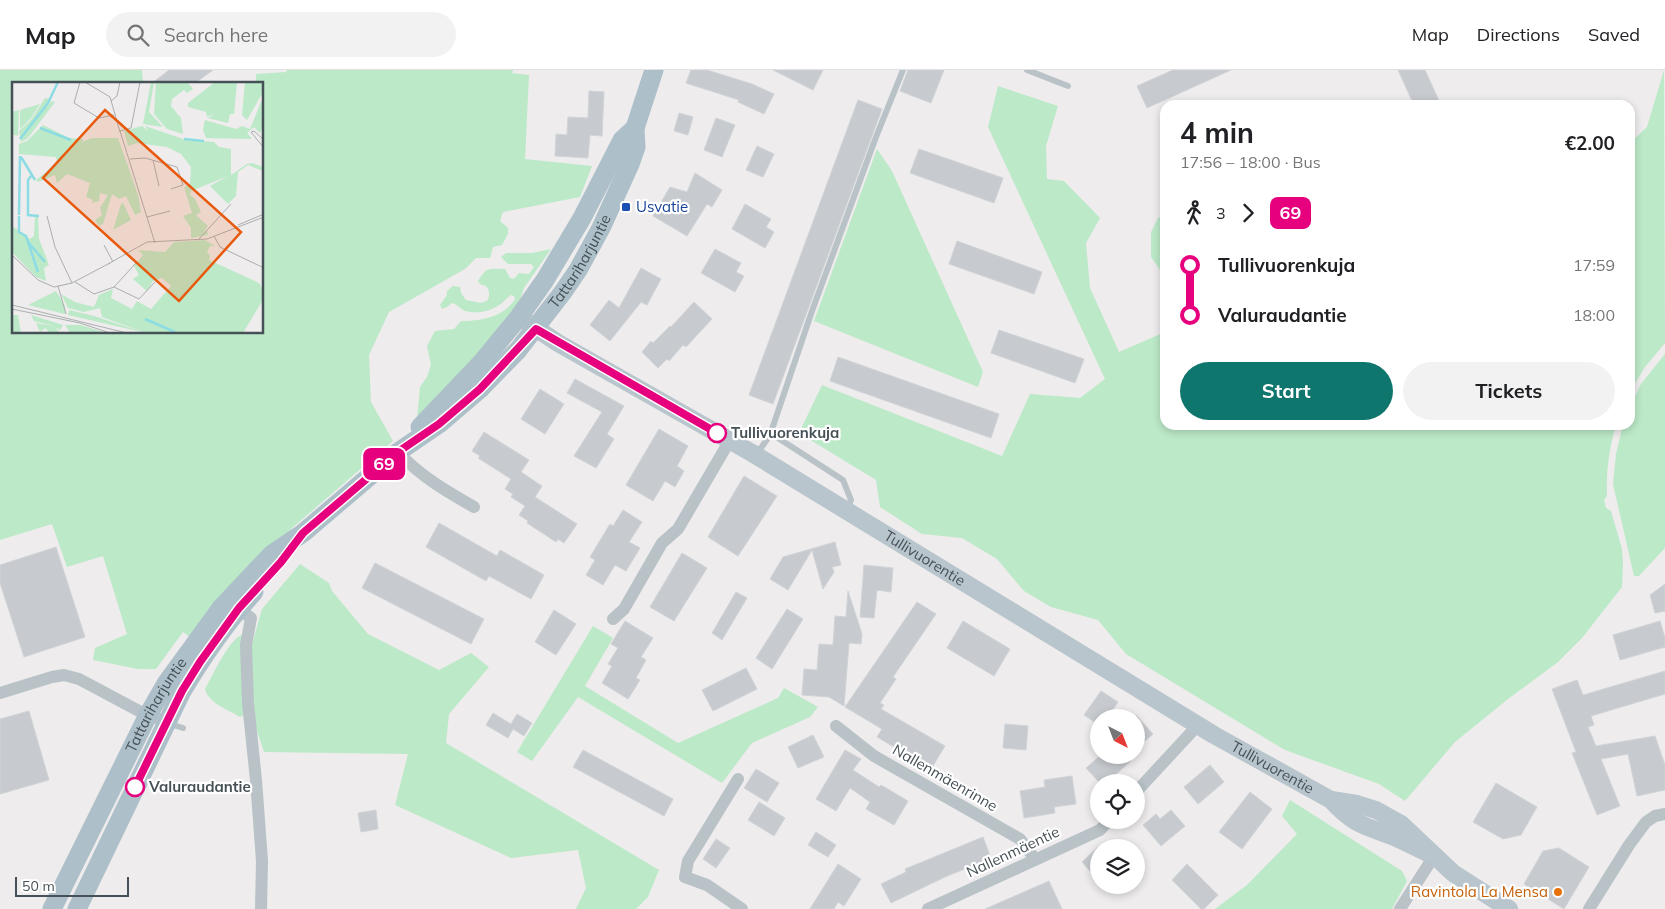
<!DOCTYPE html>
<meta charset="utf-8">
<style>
body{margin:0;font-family:Mulish,sans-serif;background:#f2f2f2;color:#202124;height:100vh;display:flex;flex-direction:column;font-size:19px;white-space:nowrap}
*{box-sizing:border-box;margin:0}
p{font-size:16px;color:#757577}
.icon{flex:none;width:28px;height:28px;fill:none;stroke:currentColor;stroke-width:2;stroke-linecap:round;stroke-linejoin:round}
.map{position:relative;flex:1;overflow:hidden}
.side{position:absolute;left:1160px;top:30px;width:475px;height:330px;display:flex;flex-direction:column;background:#fff;border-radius:15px;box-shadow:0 2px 8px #0003}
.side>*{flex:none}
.badge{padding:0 10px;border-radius:8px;font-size:18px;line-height:32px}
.needle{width:32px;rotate:138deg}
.buttons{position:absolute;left:1090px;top:639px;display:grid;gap:10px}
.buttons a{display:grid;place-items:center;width:55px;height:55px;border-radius:50%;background:#fff;box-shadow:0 2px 8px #0003;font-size:25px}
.scale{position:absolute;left:15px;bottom:12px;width:114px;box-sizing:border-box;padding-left:5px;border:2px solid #465157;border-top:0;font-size:14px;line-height:18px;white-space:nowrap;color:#465157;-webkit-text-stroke:4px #fff;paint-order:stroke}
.map>.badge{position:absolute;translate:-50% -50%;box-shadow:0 0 0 2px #fff}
.legs{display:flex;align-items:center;gap:8px;height:55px;padding:0 20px;font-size:16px}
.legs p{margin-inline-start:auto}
.headline{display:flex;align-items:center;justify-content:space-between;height:85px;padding:0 20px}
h1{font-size:28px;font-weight:700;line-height:38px}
.button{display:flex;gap:10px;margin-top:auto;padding:10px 20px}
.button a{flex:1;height:58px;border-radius:30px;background:#0f766e;color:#fff;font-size:20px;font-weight:700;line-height:58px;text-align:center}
.button a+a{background:#f2f2f2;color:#202124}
ul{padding:0 20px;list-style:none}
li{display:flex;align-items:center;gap:18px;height:50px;font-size:19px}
li i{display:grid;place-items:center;width:8px;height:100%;margin:0 6px;background:currentColor}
li i::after{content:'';width:12px;height:12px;margin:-6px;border:4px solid;border-radius:50%;background:#fff}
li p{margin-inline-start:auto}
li:first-child i{background:linear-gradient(#0000 50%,currentColor 0)}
li:last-child i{background:linear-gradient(currentColor 50%,#0000 0)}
header{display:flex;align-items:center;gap:30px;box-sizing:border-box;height:70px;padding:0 25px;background:#fff;border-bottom:1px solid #e0e0e0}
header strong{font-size:24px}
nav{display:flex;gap:28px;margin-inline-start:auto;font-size:18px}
.search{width:350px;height:45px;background:#f2f2f2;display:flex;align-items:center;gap:12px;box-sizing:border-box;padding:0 18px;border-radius:28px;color:#757577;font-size:19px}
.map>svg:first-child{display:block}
.green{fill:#bce9c8}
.building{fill:#c7cace;stroke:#d0d3d7}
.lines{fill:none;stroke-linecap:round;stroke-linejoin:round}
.lane{stroke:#b8c2c7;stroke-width:6}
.street{stroke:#b8c2c7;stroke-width:12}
.secondary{stroke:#b9c5cc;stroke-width:18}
.primary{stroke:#adbfc9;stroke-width:19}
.line-1-casing{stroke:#fff;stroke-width:11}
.line-1{stroke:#e6007e;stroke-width:8}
.transit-dot{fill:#1a4fb4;stroke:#fff;stroke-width:2}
.stop-1-dot{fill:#fff;stroke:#e6007e;stroke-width:2.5}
.food-dot{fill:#e8710a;stroke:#fff;stroke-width:2}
.labels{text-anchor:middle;stroke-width:4.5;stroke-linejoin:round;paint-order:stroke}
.transit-label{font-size:15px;fill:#164399;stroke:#fff;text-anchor:start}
.street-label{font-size:15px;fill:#465157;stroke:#fff}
.stop-label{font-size:15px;font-weight:bold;fill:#465157;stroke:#fff;text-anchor:start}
.food-label{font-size:15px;fill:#c56008;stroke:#fff;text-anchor:end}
.inset-river{fill:none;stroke:#8ddce3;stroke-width:2.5}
.inset-road{fill:none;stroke:#abaeb0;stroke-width:1}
.view{fill:#e8590c;fill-opacity:0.15;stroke:#e8590c;stroke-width:2.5}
.inset-edge{fill:none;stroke:#465157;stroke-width:2.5}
</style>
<header>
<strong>Map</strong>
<div class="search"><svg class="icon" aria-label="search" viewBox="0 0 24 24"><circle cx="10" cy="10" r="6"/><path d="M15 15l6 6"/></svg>Search here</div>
<nav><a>Map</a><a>Directions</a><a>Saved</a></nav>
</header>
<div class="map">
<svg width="1665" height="839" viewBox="0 0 1665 839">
<rect width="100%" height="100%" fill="#eeecec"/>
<path class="green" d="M0,0h142l1,14h-129v248h248v-248h-6v-10l30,-2 1,-2h226l-1,3 17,2 -4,84 67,7 -12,31 -77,15 -3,9 8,7v6l-6,11 -9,2 -3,11h-14l-11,11 -76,43 -20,43 2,47 22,39 -101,87 -99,111 -10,-7 -27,37h-18l-45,-9 2,-12 32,-14 -24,-78 -36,11 -15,-43 -52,16z
M1664,0l1,273 -20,24 -15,25v-249l17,-16z
M998,16l60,20 -12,40 1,33 17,2 36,37 -14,25 4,45 29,64 46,-20v93h451c-7,23 -10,47 -9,71l-3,4 2,8 5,3 11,38 1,13 -1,25 -40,51 -24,24 -50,37 -53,43 -50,59 -26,-17 -94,-34 -159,-96 -28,-34 -47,-13 -27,-16 -27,-32 -35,-21 -40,-4 -42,-27 -4,-27 -77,-47 23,-48 180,71 28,-62 50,4 25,-19 -117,-252z
M877,79l15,22 91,201 -5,15 -164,-66z
M1165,145v62l-14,-20v-25l7,-14z
M551,179l-27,39 -8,24 -99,107 3,-32 7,-10 4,-12 -4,-19 8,-15 19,-2 7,-8c20,0 43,-4 54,-22l-1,-3 -3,-1c-5,3 -7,7 -12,10 -10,7 -22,9 -34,6 -5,-2 -7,-7 -13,-8l-5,4 -5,2 -2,-4 7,-10v-4l6,-5 7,1 1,6 5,7 15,3 6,-2c3,-5 3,-10 -1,-15l-6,-2 -2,-3c9,-15 11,-12 27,-12l5,9 4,1 5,-6 10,1 5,-7 -3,-3h-23l-7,-7 5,-4h26z
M1665,284v194l-26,28h-5l-21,-92 3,-30 7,-29h7v-18l11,-23z
M300,494l29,19 3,8 36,43 71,36 32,-17 18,14 -40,47 -3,29 213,127 -11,27 -12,12h-60l10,-21 -8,-38 -67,8 -116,-53 13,-51 -144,-2 -9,-27 -5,-74 12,-42z
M593,556l20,12 -28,48 93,57 100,-45 6,-10 34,19 -8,10 -58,26 -30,40 -144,-86 -46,64 -15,-9z
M241,565l2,2 1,78 -4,2c-11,-7 -32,-14 -35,-28 8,-14 22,-46 36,-54z
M1290,730l112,71 5,10 -15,28h-177l32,-24 50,-51 -15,-18z"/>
<path class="building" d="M169,0h44l-19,14h-43z
M691,0h16l45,14 22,10 -10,20 -26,-12 1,-2 -53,-17z
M773,0h50l-10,20z
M908,0h36l-13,33 -31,-12z
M1173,0h58l-84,38 -10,-22z
M1398,0h27l16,35h-27z
M589,21l15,1 -2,44 -12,-1 -2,23 -33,-2 1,-22 11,1 1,-18 20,1z
M858,30l24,9 -109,295 -24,-9z
M679,43l14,4 -5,18 -14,-4z
M716,48l19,7 -13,32 -18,-7z
M757,76l17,8 -11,23 -17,-7z
M919,79l84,29 -9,25 -84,-30z
M695,103l27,17 -10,17 -5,-3 -20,32 -34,-20 17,-29 17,5z
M745,134l26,15 -5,8 8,5 -9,16 -33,-19z
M957,171l85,31 -8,22 -85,-30z
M715,179l26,14 -5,9 8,4 -9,16 -34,-19z
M641,198l20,11 -14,26 -6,-3 -31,39 -20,-16 19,-25 10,8z
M694,232l18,17 -26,28 -3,-2 -14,16 -2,-2 -9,9 -16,-16 9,-11 2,2 17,-17 1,1z
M999,260l85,29 -9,24 -84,-30z
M838,287l161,57 -8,24 -161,-57z
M575,309l49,27 -17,28 7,5 -18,29 -22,-12 28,-44 -35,-19z
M540,319l24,15 -19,30 -24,-15z
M659,359l29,17 -11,20 7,5 -9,16 -10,-6 -12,20 -27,-16z
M484,362l45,28 -8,12 21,14 -7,11 42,27 -13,19 -6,-4 -2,3 -29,-19 1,-2 -9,-6 6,-9 -14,-9 2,-3 -8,-5 6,-10 -33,-21 2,-2 -8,-5z
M744,406l33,20 -39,60 -30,-19z
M623,440l19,12 -13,20 11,6 -14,23 -11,-6 -12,20 -17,-10 9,-15 -5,-3 20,-33 3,2z
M439,453l58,33 3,-6 44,25 -13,24 -42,-23 -3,5 -60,-34z
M835,472l6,23 -9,2 2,5 -11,17 -11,-39 -24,40 -18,-11 13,-22z
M56,477l29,90 -61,20 -24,-74v-18z
M682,483l25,15 -33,53 -24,-14z
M375,493l109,56 -13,25 -109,-56z
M864,495l29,3 -2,24 -14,-2 -3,28 -14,-1z
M1665,514v27l-10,2 -5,-18z
M848,521l14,43 -1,10 -12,-1 -5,63 -15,-9 -27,-2 2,-26 13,1 2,-26 14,1 2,-29 11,1z
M736,522l11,6 -25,42 -10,-7z
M917,532l19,12 -43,63 3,2 -16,24 4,2 -3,4 64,37 -14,23 -54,-32 5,-8 -37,-22z
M787,539l16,10 -31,50 -16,-11z
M554,540l22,14 -20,31 -21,-13z
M625,551l28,17 -12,19 5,3 -10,18 4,2 -12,19 -26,-16 10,-17 -4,-2 10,-16 -7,-4z
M963,551l47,28 -16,27 -47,-28z
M1660,551l5,17v9l-45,13 -7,-25z
M746,598l11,21 -44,22 -11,-21z
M1665,601v23l-74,22 3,9 -6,2 8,19 59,-10 10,29v25l-28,6 -9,-42 -27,5 19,47 -23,9 -25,-62 4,-1 -24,-63 25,-9 6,15z
M1101,621l17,11 -11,16h-8v7l-15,-10z
M29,641l20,69 -49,14v-75z
M493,643l18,11 6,-10 15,9 -8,13 -11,-7 -5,9 -22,-13z
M1136,645l17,19 -17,15z
M1005,654l23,2 -2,24 -23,-2z
M813,665l11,22 -26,11 -10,-21z
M583,680l90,49 -9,17 -91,-49z
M845,680l16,9 -8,11 26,17 2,-2 27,16 -14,24 -28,-16 4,-7 -20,-14 -14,23 -20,-12z
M1101,685h24l6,6 -24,21h-8l-13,-14z
M1210,695l14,17 -26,22 -14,-17z
M756,699l23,14 -12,19 -23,-14z
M1072,706l4,28 -22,3 1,6 -31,5 -4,-27 25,-4 -1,-7z
M1496,713l41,24 -16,28 -18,4 -30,-17z
M1250,722l22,17 -30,40 -23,-17z
M759,732l26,16 -11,18 -26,-16z
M376,740l2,19 -17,3 -3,-19z
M1171,740l14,16 -24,20 -18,-21 13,-11 4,5z
M816,762l20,13 -8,12 -20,-12z
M983,767l8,21 -46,19 -54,26 -10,-19 25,-12 -1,-3z
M716,769l14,9 -14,20 -13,-9z
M1099,776v35l-17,-19z
M1559,778l30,19 -25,42 -40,-25 19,-33z
M838,794l23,15 -17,27 -6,-4 -4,7h-24z
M1187,794l31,31 -14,14h-3l-29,-29z
M1049,811l13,28h-77z"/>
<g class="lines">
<path class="lane" d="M1027,0l41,16
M770,365l8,3 65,42 8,20 -4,10
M755,381l6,-3 9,-13 42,-124 64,-174 27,-67
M170,654l13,4"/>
<path class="street" d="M398,382c22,24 48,39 76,55
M239,539l12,9 -5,27 2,58 8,77 6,81 -1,48
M613,549l11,-10 38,-66 16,-14 52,-89
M0,623l52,-16 12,-2 15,4 60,32 27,11
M836,656l38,30 146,83 15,20
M738,709l-50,82 -3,16 22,8 35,24
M1136,722l62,-67
M928,839l172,-79 9,-10
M1400,839l34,-53
M1589,839l40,-64 17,-23 9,-6 10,-2"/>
<g class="secondary">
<path id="s1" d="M519,247l39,26 194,110 462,282 117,65c24,26 33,25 63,37 14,6 27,13 40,19"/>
<path d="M1331,730l26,4 19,6 25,14 52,49 56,36"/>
</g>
<g class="primary">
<path d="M420,357l62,-65 37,-45 26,-37 37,-62 40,-78 13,-12"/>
<path id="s2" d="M52,839l96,-194 19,-33 54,-74 51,-54 31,-21 95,-81 41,-28 41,-35 38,-39 45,-58 15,-22 23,-42 29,-64 6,-17 -1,-19 19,-58"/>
<path d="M77,839l105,-218c21,-35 44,-69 72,-99"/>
</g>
</g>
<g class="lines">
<g class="line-1-casing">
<path id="line-1" d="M135,717l47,-96 18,-29 39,-54 42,-46 22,-29 95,-81 41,-28 41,-35 56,-60 181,104"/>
</g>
<use href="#line-1" class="line-1"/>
</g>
<rect class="transit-dot" x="621" y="132" width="10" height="10" rx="2.5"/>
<g class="stop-1-dot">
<circle cx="717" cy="363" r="9"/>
<circle cx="135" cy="717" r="9"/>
</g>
<circle class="food-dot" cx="1558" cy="822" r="5"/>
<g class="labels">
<g class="transit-label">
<text x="636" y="142">Usvatie</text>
</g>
<g class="street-label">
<text dy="5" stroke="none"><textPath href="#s2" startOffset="849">Tattariharjuntie</textPath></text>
<text dy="5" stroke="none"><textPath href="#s1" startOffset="472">Tullivuorentie</textPath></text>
<text dy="5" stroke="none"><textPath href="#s2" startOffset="229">Tattariharjuntie</textPath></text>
<text dy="5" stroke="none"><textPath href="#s1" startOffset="878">Tullivuorentie</textPath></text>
<text transform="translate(945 708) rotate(30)" y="5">Nallenmäenrinne</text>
<text transform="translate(1013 782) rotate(-25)" y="5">Nallenmäentie</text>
</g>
<g class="stop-label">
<text x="731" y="368">Tullivuorenkuja</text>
<text x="149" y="722">Valuraudantie</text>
</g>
<g class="food-label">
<text x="1548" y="827">Ravintola La Mensa</text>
</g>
</g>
<g transform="translate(12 12)">
<rect width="251" height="251" fill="#eeecec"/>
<path d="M139,0h3l-5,30 14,15 -20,-3zM144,0h31l6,7 -6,4 -3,-3 -12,9 -1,7 10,12 2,16 -16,-5 -13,-15zM203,0h22l-3,32h-4l-2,9 -20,-5 7,-5 -8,4 -1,-5 -18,-5v-4zM233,0h18v10l-16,28 -5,-5zM33,16l5,1 -21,27 23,-25 3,1 -27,36 -7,4 -2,-11 12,-11zM249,20h2v25l-3,6 -6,-6 -7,6 5,6 -46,-1 -3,-8 2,-10 31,9 6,-3 8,3zM28,22l-9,14 -11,11v-19zM7,28l-1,25 -1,1 -5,-2v-22zM31,43l26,13 14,1 -1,3 10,-4h26l20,57 3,17 -6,3 -9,-19 -7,3 -7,-5 -9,30 -4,2 -4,-6 7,-5 -2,-7 8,-13 -8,-2 -1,8 -7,2 1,-3 -7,-3 4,-14 -23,-9 -10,9 -2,-8 -17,7 -2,-2 21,-17 -1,-6 -37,-3v-10l8,-3zM130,44l6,5 -3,-5 41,14 28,2 5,5 12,2v26l16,-11 5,-1 11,4v4l-15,-6 -10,7 -2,24 -8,8 -18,-18 18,-10 -37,15 -1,4 5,4 6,13 -5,3 12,11 -6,9 5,-5 1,5 -17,3v-10l-8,-12 9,-3 -8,-26 6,-2 1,-18 -10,-13 -14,-7 -30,-4 -9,3 -4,-15zM111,121l8,17 -18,10 8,-26zM23,135h3l1,22 10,26 -5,3 2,13 -10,-4 -24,-25v-26l18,13 4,-3zM193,158l10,6h-5l-3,7 3,2 -1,5 50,23 4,7 1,8 -21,35 -94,1 -47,-17 -2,-9 -16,4 -16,-4 -7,-14 14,8 19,5 5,-12 14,-6 -2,9 21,11 5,-8 14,8 20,-23 -9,-8 -9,3 -6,10 -14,-12 6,-4 -5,-9 9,-11 -5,-5 27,2 9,-10zM44,209l9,15v8l-37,-9zM57,228l25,6 52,17 -78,-18zM0,233h6l3,18 7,-1 -3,1h-13zM19,233l32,10 -3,5 -5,-3 5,6h-10l-5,-5 -5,4 -4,-9 18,3 -20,-5zM53,243h16l25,8h-36z" fill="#bce9c8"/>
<path class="inset-river" d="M28,46l31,12M8,57l28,-36 10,-21M172,57l20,2M9,75l14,23M20,93l-4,5v35l11,1M7,133l1,-59M7,134v16l7,4 12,36M16,160l17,20M133,237l30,13"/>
<path class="inset-road" d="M68,0l-6,21 25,15 15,-3M73,0l25,15 10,35M99,19l6,-5 3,-14M108,49l11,-3 9,-46M108,49l35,112M252,58l-10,-9 -3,1 13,16M118,77l15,-1 32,9 6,18 -12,4M141,78l6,26M35,134l8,31 17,36M135,135l23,-6M226,143l26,-11M202,154l6,11 44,21M187,157l32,-35M92,163l9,17M0,173l26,25 16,7 18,-4 38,-20M96,182l39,-22 60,-3 57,-22M63,200l19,12 20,-7 25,12 16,-17M46,204l8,28M102,205l22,-24M0,223l119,29M0,227l68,14 33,11"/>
<path class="view" d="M93,28l136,122 -62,69 -136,-123z"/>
<rect width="251" height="251" class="inset-edge"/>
</g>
</svg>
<div class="buttons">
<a><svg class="needle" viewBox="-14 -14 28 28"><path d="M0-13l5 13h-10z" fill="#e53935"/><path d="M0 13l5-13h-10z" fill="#757577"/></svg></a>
<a><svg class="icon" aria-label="locate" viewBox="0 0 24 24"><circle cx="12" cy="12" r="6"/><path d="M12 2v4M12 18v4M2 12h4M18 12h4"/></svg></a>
<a><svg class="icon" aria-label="layers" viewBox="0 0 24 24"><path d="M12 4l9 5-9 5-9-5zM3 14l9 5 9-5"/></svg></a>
</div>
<div class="scale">50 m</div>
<b class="badge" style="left:384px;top:394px;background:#e6007e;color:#fff">69</b>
<section class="side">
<div class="headline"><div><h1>4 min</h1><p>17:56 – 18:00 · Bus</p></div><b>€2.00</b></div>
<div class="legs"><svg class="icon" aria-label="walk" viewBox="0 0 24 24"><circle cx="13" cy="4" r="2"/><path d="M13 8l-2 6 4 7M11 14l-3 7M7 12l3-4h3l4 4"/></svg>3<svg class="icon" aria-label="forward" viewBox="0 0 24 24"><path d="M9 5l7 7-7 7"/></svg><b class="badge" style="background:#e6007e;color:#fff">69</b></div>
<ul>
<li><i style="color:#e6007e"></i><b>Tullivuorenkuja</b><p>17:59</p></li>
<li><i style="color:#e6007e"></i><b>Valuraudantie</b><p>18:00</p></li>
</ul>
<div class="button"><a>Start</a><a>Tickets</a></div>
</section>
</div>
